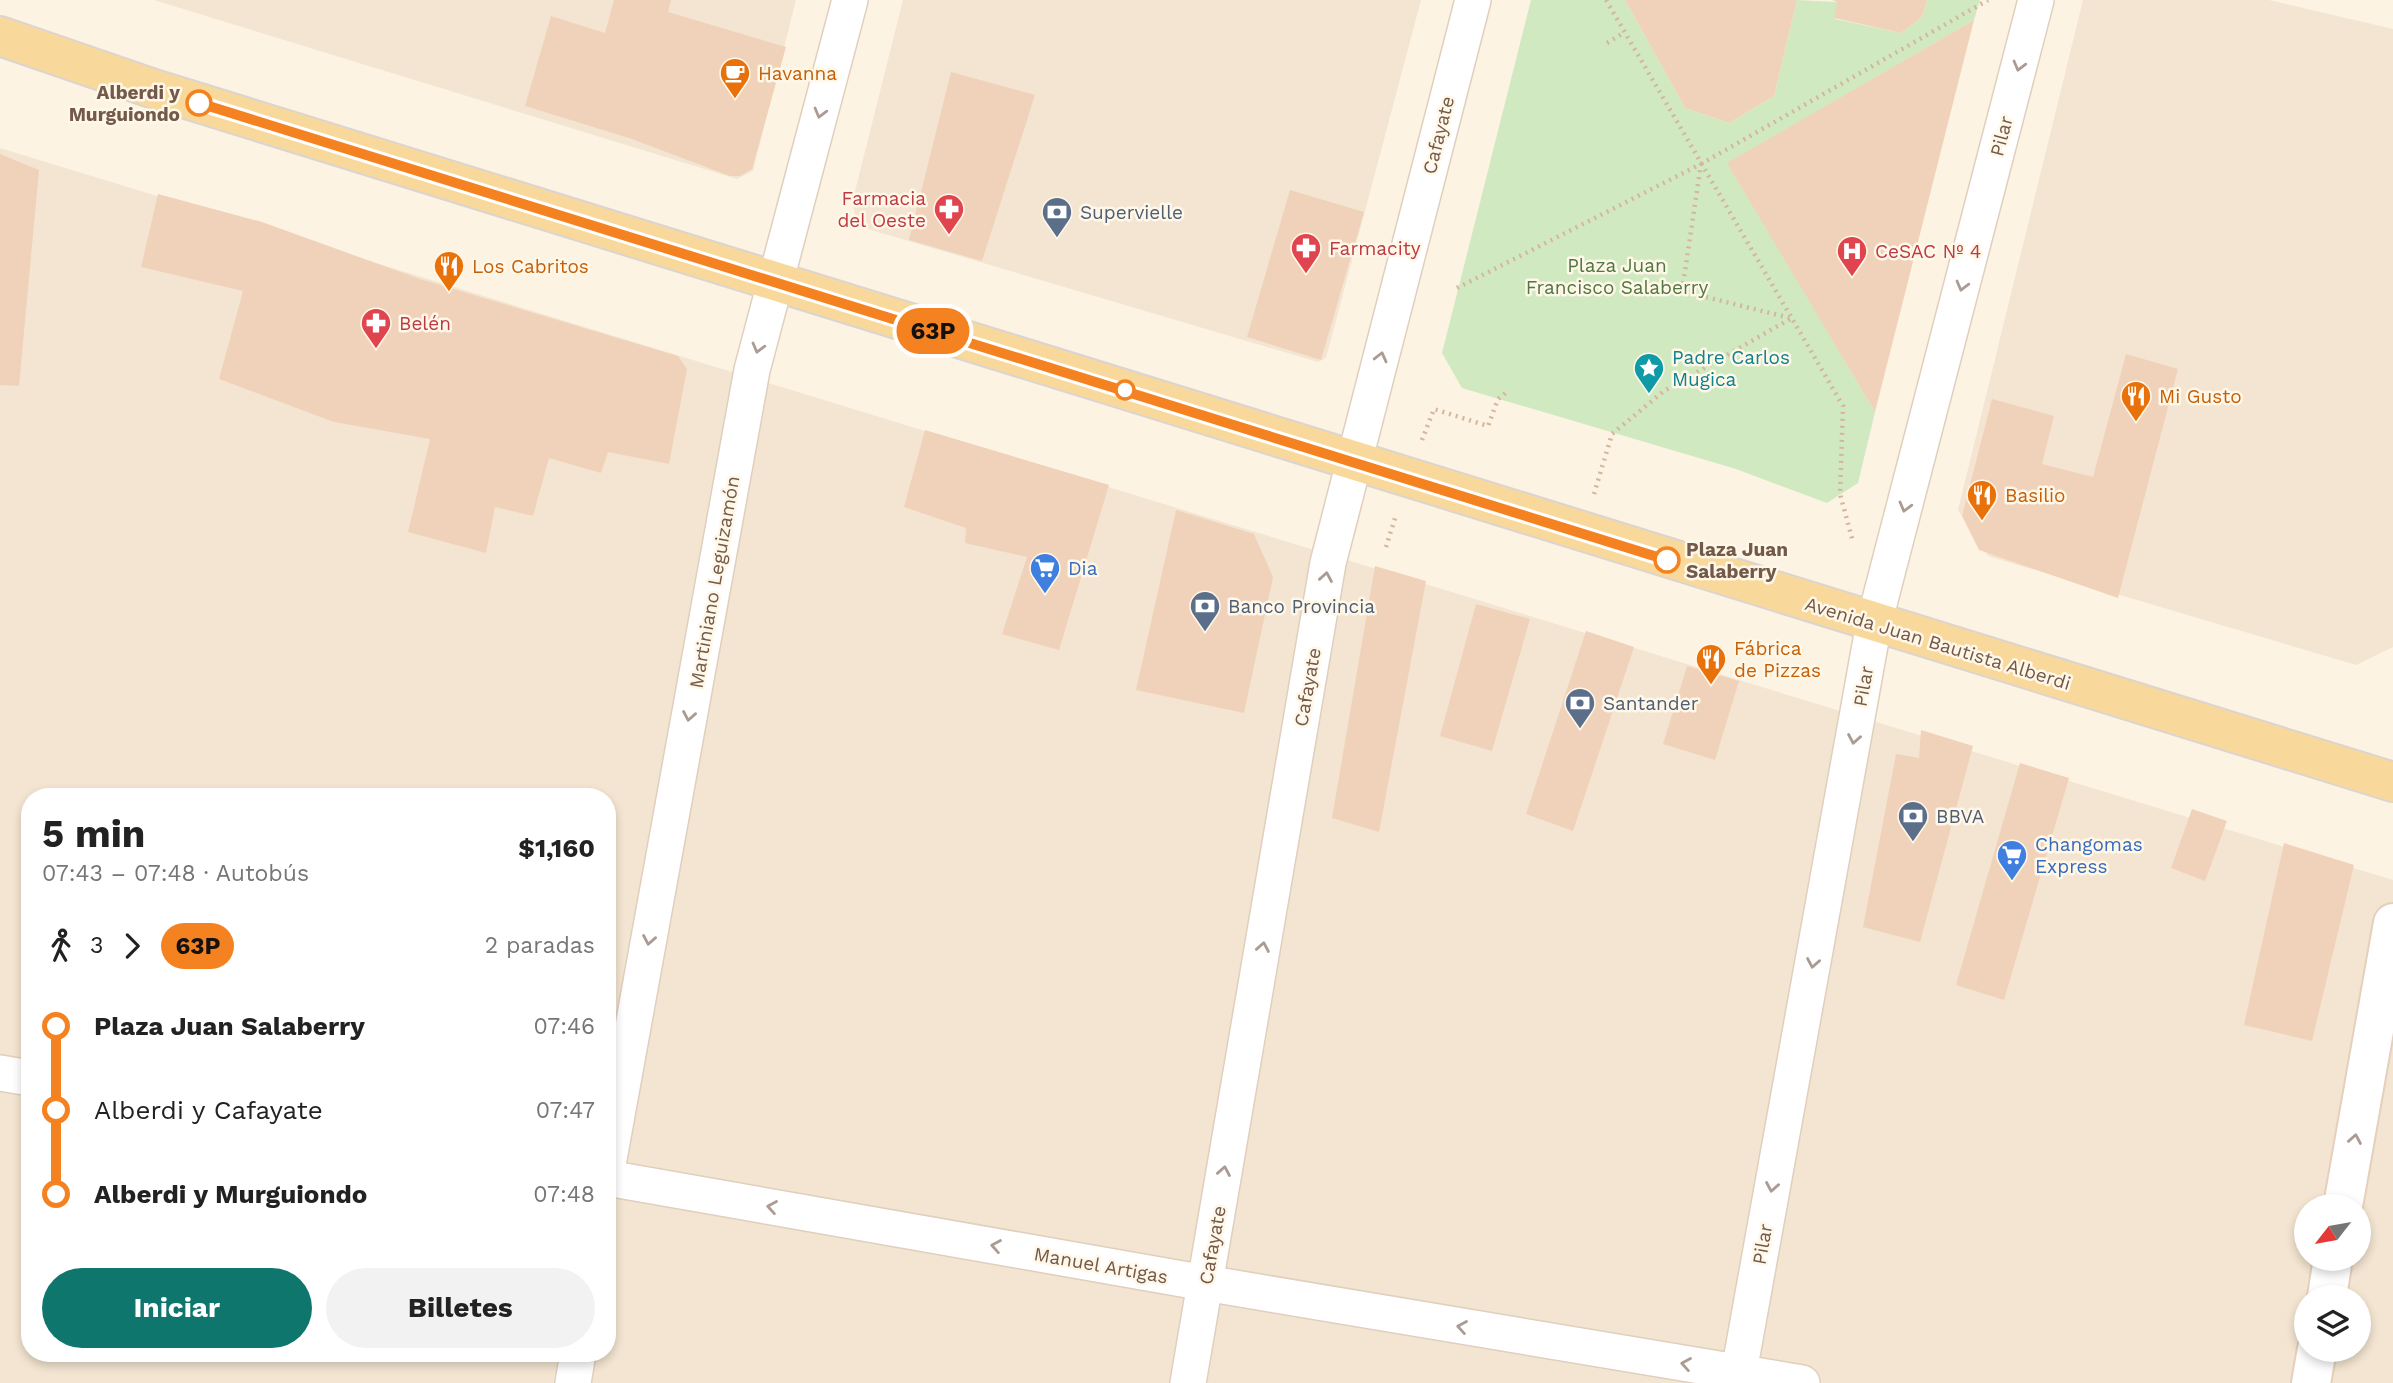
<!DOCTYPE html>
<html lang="es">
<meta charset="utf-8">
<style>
body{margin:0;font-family:"Work Sans",sans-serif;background:#f2f2f2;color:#222;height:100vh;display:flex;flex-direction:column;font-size:26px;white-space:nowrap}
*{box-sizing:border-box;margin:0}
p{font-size:23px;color:#767676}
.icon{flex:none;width:38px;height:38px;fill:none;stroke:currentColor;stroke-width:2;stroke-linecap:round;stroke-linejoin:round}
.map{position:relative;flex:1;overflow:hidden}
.drawer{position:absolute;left:21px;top:788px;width:595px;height:574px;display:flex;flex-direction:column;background:#fff;border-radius:28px;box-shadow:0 4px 10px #0003}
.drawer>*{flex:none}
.badge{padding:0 14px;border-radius:23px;font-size:24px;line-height:46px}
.needle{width:46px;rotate:239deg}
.buttons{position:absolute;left:2294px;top:1194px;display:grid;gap:14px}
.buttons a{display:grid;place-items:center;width:77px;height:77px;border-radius:50%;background:#fff;box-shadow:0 4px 10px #0003;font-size:35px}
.map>.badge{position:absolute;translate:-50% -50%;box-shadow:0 0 0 4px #fff}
.legs{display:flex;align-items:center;gap:10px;height:77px;padding:0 21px;font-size:23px}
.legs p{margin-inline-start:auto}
.overview{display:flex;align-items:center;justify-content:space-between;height:119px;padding:0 21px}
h1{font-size:38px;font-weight:700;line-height:52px}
.button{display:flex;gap:14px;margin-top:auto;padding:14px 21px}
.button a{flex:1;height:80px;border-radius:42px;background:#0f766e;color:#fff;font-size:28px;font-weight:700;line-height:80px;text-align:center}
.button a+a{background:#f2f2f2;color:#222}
ul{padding:0 21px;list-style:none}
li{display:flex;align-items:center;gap:24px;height:84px;font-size:26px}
li i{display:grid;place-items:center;width:10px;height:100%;margin:0 9px;background:currentColor}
li i::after{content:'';width:18px;height:18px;margin:-9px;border:5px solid;border-radius:50%;background:#fff}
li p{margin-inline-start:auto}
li:first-child i{background:linear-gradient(#0000 50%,currentColor 0)}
li:last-child i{background:linear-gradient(currentColor 50%,#0000 0)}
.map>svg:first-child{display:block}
.residential{fill:#f3e5d1;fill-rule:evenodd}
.green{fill:#d0e9c1}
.building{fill:#f0d2ba}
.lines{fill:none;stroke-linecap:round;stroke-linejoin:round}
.street-casing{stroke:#e0cfbe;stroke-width:38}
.secondary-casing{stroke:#e4d0bc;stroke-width:42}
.primary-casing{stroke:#dbd4d0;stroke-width:42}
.path{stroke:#d5b59e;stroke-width:4.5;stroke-dasharray:2 5;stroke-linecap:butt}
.street{stroke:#fff;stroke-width:35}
.secondary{stroke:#fff;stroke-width:38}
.primary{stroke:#f9d99b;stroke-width:38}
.oneway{stroke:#ab9b92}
.line-1-casing{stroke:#fff;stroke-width:16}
.line-1{stroke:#f58220;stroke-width:10}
.stop-1-dot{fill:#fff;stroke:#f58220;stroke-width:3.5}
.labels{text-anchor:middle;stroke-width:5;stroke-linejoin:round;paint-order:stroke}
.food-label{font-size:19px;fill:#c56008;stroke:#fff7e8;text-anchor:start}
.stop-label{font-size:19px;font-weight:bold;fill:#735949;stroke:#fff7e8;text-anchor:end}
.street-label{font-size:19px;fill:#735949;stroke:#fff7e8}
.health-label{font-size:19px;fill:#be3a42;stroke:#fff7e8;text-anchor:start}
.service-label{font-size:19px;fill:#4e5e75;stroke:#fff7e8;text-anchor:start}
.park-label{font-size:19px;fill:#507842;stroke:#fff7e8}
.culture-label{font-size:19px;fill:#0d838f;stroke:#fff7e8;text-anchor:start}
.shop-label{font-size:19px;fill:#366cbe;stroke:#fff7e8;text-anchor:start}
</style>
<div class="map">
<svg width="2393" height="1383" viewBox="0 0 2393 1383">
<rect width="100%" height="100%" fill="#fcf3e2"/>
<path class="residential" d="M154,0h642l-43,171 -16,8z
M903,0h518l-95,358 -8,4 -460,-136 -6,-23z
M2083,0h186l124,29v618l-37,18 -368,-109 -30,-46z
M0,148l2393,732v503h-2393zM30,796h577v557h-577zM2306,1206h53v52h-53zM2306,1297h53v52h-53z"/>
<path class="green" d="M1531,0h94l60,108 44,15 45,-27 23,-96 40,2 -2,17 66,14 21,-16 5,-17h53l-6,20 -246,143 147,249 -17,71 -31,20 -91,-34 -274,-81 -20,-35z"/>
<path class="building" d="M614,0h57l-3,12 118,35 -34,122 -12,7h-10l-101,-38 -104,-32 26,-90 54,17z
M1625,0h172l-23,96 -45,27 -44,-15z
M1832,0h95l-5,17 -21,16 -67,-15 3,-16z
M1974,20l-99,392 -148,-249z
M951,72l84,23 -53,166 -73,-21z
M0,154l39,16 -20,216 -19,-1z
M1290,190l74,22 -43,148 -74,-23z
M158,194l104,28 158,57 258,77 9,13 -18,95 -61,-12 -7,21 -52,-15 -16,58 -38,-9 -9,46 -78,-21 22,-93 -96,-17 -115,-43 24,-88 -102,-24z
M2126,354l52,15 -60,229 -139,-48 -17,-34 30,-117 62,17 -12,48 51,13z
M925,430l184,55 -50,165 -57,-16 25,-77 -62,-14 1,-15 -62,-21z
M1176,510l78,24 19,43 -29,136 -108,-23z
M1375,566l51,15 -47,251 -47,-14z
M1476,604l54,15 -38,132 -52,-15z
M1586,631l48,16 -61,184 -47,-17z
M1687,666l52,15 -24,79 -52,-16z
M1921,730l52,16 -53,196 -57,-15 33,-173 23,4z
M2020,763l49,15 -65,222 -48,-15z
M2192,809l35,12 -22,60 -34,-13z
M2284,843l70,22 -42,176 -68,-16z"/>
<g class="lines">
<g class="street-casing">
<path id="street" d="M0,1073l30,5
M607,1170l145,-800 98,-370
M607,1178l598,105 597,100
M573,1383l5,-30
M1188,1383l140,-820 145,-563
M1737,1383l137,-760 162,-623"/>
</g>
<g class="secondary-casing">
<path id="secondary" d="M2343,1206l50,-283
M2327,1297l6,-39
M2311,1383l6,-34"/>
</g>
<g class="primary-casing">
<path id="primary" d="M0,36l154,53 2239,693"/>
</g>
<path class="path" d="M1606,0l237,406 -3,88 13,48
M1607,43l18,-11
M1701,164l287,-164
M1457,288l244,-124 -19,127 108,27
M1422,440l12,-31 54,17 10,-27 10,-8
M1594,494l18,-60 52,-43 126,-72
M1386,547l10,-32"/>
<use href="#street" class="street"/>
<use href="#secondary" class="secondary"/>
<use href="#primary" class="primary"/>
</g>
<defs><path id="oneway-chevron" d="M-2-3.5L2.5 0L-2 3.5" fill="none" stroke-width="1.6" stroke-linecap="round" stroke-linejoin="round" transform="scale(1.75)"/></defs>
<g class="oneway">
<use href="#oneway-chevron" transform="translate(2019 66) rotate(105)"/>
<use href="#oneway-chevron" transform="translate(820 113) rotate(105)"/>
<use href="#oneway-chevron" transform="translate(1962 286) rotate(105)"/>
<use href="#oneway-chevron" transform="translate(758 348) rotate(105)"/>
<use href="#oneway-chevron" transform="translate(1381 357) rotate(-76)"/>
<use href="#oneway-chevron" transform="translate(1905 507) rotate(105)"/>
<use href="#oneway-chevron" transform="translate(1326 577) rotate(-80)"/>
<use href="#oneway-chevron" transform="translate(689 716) rotate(100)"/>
<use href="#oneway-chevron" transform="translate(1854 739) rotate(100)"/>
<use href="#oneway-chevron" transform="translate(649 940) rotate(100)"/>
<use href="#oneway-chevron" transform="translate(1263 947) rotate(-80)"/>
<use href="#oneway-chevron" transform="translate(1813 963) rotate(100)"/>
<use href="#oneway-chevron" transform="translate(2355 1139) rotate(-80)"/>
<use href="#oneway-chevron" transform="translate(1224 1171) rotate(-80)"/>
<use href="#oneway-chevron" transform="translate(1772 1187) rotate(100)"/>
<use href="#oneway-chevron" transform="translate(772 1207) rotate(-170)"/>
<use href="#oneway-chevron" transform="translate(996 1246) rotate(-170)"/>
<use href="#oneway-chevron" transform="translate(1462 1327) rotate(-170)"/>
<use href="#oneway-chevron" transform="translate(1686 1364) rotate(-170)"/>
</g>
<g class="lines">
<g class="line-1-casing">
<path id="line-1" d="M199,103l1468,457"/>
</g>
<use href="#line-1" class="line-1"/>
</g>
<defs>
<g id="cafe-pin" transform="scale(1.575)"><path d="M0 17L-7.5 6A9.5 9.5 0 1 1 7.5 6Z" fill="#e8710a" stroke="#fff7e8"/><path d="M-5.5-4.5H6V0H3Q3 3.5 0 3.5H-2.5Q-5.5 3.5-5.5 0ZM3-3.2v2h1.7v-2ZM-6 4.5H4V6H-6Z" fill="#fff"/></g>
<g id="pharmacy-pin" transform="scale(1.575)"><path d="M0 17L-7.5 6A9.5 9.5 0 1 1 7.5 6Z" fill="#e0444e" stroke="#fff7e8"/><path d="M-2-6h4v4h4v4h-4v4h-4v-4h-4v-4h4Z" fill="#fff"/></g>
<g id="bank-pin" transform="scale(1.575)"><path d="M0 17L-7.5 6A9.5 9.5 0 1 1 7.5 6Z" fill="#5c6f8a" stroke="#fff7e8"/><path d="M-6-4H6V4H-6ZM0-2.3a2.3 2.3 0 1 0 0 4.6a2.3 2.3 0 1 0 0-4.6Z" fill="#fff"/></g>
<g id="hospital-pin" transform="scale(1.575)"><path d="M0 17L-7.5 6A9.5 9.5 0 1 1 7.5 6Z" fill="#e0444e" stroke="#fff7e8"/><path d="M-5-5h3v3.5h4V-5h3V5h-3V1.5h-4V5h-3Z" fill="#fff"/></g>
<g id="restaurant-pin" transform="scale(1.575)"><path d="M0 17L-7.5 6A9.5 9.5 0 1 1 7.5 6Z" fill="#e8710a" stroke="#fff7e8"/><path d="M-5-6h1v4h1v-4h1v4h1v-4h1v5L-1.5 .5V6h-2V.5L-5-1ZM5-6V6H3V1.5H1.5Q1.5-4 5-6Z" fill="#fff"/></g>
<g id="sight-pin" transform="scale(1.575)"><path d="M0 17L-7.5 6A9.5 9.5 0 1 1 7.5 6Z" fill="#0f9aa8" stroke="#fff7e8"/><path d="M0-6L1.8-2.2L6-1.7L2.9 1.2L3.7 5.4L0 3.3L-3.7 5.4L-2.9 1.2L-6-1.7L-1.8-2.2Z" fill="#fff"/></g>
<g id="supermarket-pin" transform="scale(1.575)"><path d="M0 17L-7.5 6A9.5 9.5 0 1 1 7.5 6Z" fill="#3f7fe0" stroke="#fff7e8"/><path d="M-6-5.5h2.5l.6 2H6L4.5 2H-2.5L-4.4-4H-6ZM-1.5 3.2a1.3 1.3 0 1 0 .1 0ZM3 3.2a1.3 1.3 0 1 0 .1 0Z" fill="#fff"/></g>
</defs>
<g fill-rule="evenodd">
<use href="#cafe-pin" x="735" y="73"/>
<use href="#pharmacy-pin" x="949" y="209"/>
<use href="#bank-pin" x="1057" y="212"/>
<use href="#pharmacy-pin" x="1306" y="248"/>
<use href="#hospital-pin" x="1852" y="251"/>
<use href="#restaurant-pin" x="449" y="266"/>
<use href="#pharmacy-pin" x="376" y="323"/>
<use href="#sight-pin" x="1649" y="368"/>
<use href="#restaurant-pin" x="2136" y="396"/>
<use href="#restaurant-pin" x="1982" y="495"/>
<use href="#supermarket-pin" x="1045" y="568"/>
<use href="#bank-pin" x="1205" y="606"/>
<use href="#restaurant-pin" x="1711" y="659"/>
<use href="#bank-pin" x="1580" y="703"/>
<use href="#bank-pin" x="1913" y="816"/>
<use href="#supermarket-pin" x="2012" y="855"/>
</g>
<g class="stop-1-dot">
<circle cx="199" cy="103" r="12"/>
<circle cx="1125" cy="390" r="9"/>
<circle cx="1667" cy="560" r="12"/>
</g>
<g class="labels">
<g class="food-label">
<text x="758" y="80">Havanna</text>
<text x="472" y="273">Los Cabritos</text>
<text x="2159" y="403">Mi Gusto</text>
<text x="2005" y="502">Basilio</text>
<text x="1734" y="655">Fábrica<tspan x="1734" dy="22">de Pizzas</tspan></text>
</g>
<g class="stop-label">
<text x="180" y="99">Alberdi y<tspan x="180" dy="22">Murguiondo</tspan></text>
<text x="1686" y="556" text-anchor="start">Plaza Juan<tspan x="1686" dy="22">Salaberry</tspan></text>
</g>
<g class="street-label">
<text transform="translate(1438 135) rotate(-76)" y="7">Cafayate</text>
<text transform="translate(2001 136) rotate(-75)" y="7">Pilar</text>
<text transform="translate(714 582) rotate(-80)" y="7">Martiniano Leguizamón</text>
<text transform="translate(1938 643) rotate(17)" y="7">Avenida Juan Bautista Alberdi</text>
<text transform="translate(1863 686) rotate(-80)" y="7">Pilar</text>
<text transform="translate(1307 687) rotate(-80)" y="7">Cafayate</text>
<text transform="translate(1762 1244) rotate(-80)" y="7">Pilar</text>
<text transform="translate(1212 1245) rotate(-80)" y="7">Cafayate</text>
<text transform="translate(1101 1265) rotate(10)" y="7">Manuel Artigas</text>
</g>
<g class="health-label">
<text x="926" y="205" text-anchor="end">Farmacia<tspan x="926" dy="22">del Oeste</tspan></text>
<text x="1329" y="255">Farmacity</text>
<text x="1875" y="258">CeSAC Nº 4</text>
<text x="399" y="330">Belén</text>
</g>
<g class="service-label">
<text x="1080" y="219">Supervielle</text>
<text x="1228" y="613">Banco Provincia</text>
<text x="1603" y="710">Santander</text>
<text x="1936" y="823">BBVA</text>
</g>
<g class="park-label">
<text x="1617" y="272">Plaza Juan<tspan x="1617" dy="22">Francisco Salaberry</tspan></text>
</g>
<g class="culture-label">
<text x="1672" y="364">Padre Carlos<tspan x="1672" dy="22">Mugica</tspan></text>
</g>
<g class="shop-label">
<text x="1068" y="575">Dia</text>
<text x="2035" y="851">Changomas<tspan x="2035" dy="22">Express</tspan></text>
</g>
</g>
</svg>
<div class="buttons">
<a><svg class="needle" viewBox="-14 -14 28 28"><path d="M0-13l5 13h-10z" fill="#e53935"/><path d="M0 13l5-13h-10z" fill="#767676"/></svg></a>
<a><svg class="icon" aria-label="layers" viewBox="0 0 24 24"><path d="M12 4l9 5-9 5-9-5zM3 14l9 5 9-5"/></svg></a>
</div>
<b class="badge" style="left:933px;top:331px;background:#f58220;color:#111">63P</b>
<section class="drawer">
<div class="overview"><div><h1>5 min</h1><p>07:43 – 07:48 · Autobús</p></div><b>$1,160</b></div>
<div class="legs"><svg class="icon" aria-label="walk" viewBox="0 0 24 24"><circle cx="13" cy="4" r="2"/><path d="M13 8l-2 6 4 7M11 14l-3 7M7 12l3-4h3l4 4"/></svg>3<svg class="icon" aria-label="forward" viewBox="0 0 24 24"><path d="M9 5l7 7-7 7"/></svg><b class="badge" style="background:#f58220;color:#111">63P</b><p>2 paradas</p></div>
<ul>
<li><i style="color:#f58220"></i><b>Plaza Juan Salaberry</b><p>07:46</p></li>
<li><i style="color:#f58220"></i><span>Alberdi y Cafayate</span><p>07:47</p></li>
<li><i style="color:#f58220"></i><b>Alberdi y Murguiondo</b><p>07:48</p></li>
</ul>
<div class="button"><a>Iniciar</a><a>Billetes</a></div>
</section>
</div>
